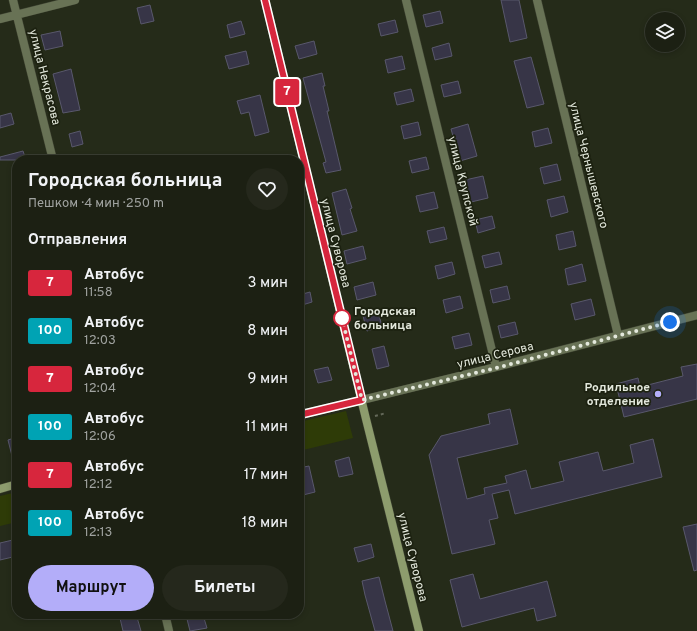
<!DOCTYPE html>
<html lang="ru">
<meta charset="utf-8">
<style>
body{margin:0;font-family:Overpass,sans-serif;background:#25281c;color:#f1f3f6;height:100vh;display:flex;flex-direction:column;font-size:15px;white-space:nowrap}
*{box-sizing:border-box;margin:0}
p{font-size:13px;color:#a0a3a0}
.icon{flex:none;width:22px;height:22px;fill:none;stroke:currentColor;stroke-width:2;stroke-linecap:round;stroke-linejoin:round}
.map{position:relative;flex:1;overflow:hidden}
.details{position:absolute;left:12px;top:155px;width:292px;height:464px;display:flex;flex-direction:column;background:#1c2013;border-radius:16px;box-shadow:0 2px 6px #0003,0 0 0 1px #3a3e33}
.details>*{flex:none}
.badge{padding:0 8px;border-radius:3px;font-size:14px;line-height:26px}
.tools{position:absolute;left:645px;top:12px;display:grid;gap:8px}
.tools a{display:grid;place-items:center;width:40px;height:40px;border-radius:50%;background:#1c2013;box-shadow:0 2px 6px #0003,0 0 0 1px #3a3e33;font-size:20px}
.you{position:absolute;width:20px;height:20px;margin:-10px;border:3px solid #fff;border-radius:50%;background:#1a73e8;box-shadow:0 0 0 6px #1a73e833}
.map>.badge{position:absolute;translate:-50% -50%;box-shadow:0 0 0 2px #fff}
h2{padding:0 16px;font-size:15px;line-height:36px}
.round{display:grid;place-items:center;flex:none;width:42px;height:42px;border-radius:21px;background:#25281c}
.overview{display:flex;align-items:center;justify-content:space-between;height:68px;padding:0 16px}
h1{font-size:19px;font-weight:700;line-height:30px}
.cta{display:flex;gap:8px;margin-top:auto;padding:8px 16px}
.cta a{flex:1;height:46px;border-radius:24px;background:#b3adf9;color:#111;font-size:16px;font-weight:700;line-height:46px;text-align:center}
.cta a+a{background:#25281c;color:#f1f3f6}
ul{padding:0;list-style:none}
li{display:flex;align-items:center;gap:12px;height:48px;padding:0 16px}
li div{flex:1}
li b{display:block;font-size:15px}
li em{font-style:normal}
li .badge{min-width:44px;font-weight:700;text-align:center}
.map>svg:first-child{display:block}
.green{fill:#2e3b07}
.building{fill:#373547;stroke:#59586c}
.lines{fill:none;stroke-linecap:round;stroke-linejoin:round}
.street-casing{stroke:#404534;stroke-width:9}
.secondary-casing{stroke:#404534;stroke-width:9}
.path{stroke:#646959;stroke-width:2;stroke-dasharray:3 3;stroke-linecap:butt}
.street{stroke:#687255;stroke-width:8}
.secondary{stroke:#8d9c6d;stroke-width:8}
.line-casing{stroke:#fff;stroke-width:9}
.line{stroke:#d7263d;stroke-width:6}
.walk{stroke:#e3e8dc;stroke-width:4;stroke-dasharray:0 7.2}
.stop-dot{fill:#fff;stroke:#d7263d;stroke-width:2}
.poi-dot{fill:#b3adf9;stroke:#1c2110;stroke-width:1.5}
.labels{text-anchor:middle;stroke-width:3.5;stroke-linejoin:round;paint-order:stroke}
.street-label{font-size:12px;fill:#e3e8dc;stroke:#1c2110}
.stop-label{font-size:12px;font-weight:bold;fill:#e3e8dc;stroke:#1c2110;text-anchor:start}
.poi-label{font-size:12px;font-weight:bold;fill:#e3e8dc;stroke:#1c2110;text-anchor:end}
</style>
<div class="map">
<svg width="697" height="631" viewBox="0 0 697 631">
<rect width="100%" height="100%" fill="#252b19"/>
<path class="green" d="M346,411l7,27 -54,13v-29z
M17,492v30l-17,4v-30z"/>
<path class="building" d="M501,0h18l8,38 -17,4z
M150,5l4,16 -13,3 -4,-16z
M440,11l3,12 -17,4 -3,-12z
M395,20l3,12 -17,4 -3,-12z
M241,21l4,13 -15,4 -3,-13z
M60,31l3,15 -18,4 -4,-15z
M314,41l3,13 -18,5 -4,-13z
M449,43l3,13 -17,4 -3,-12z
M246,51l3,13 -20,5 -4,-13z
M402,56l3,13 -17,4 -3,-13z
M531,57l13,47 -17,4 -13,-47z
M71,69l9,41 -17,3 -10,-39z
M322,73l3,13h-2l6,25h-2l14,59 -15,3 -3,-10 3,-1 -23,-84z
M458,81l3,12 -17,4 -3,-12z
M411,89l3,12 -17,4 -3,-12z
M260,95l9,37 -14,4 -6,-24 -8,2 -4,-13z
M11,113l3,11 -14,4v-12z
M418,122l3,13 -17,4 -3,-13z
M468,124l9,32 -17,5 -9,-32z
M548,128l4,15 -17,4 -3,-15z
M80,131l3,13 -11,3 -3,-13z
M23,151l3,9h-26v-3z
M426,157l3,12 -17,4 -3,-12z
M557,164l4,16 -17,4 -4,-16z
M483,176l5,22 -17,4 -6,-22z
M346,189l6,19 -2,1 7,22 -15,4 -10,-42z
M434,192l4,16 -18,4 -4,-16z
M564,196l4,16 -17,5 -4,-17z
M492,216l3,12 -17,5 -3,-13z
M444,227l3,12 -17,4 -3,-12z
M573,231l3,15 -17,4 -3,-15z
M363,246l3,13 -19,5 -3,-13z
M499,252l3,12 -17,4 -3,-12z
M452,262l3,12 -17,5 -3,-13z
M582,264l4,17 -18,4 -3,-16z
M373,282l3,13 -19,5 -3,-13z
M507,286l3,13 -17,4 -3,-13z
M310,292l2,10 -13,4v-11z
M460,296l3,12 -17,5 -3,-13z
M591,299l4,16 -20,5 -4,-16z
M378,312l4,14 -15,5 -4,-15z
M515,322l3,12 -17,4 -3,-12z
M469,333l3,12 -17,4 -3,-12z
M384,346l5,20 -12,3 -5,-20z
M697,364v35l-73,18 -8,-33 22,-6 2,9 43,-11 -2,-9z
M328,367l4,13 -14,3 -4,-13z
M510,409l8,35 -61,14 10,41 18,-5 -1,-6 23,-5 -2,-7 21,-6 5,19 33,-8 -5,-19 39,-10 5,19 31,-8 -4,-18 23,-6 9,38 -147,37 -6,-24 -17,4 6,24 -9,2 6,24 -43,10 -23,-99 12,-19 49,-12 -2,-10z
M17,437v27h-3l-6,-24z
M349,457l4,17 -14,3 -4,-16z
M309,466l6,26 -16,4v-28z
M697,524v46l-3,1 -11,-44z
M17,539v17l-17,4v-17z
M371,544l3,13 -16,5 -4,-14z
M473,574l7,25 67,-18 9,35 -19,5 -3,-13 -72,19 -12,-47z
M379,577l6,24 8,30h-18l-10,-36 -3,-14z
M119,614h17l5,17h-18z
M203,615l4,13 -17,3 -3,-12z"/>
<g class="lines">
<g class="street-casing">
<path id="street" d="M13,0l40,160
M406,0l90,367
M537,0l81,335
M0,19l75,-19
M362,400l134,-33 201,-52
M165,614l4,17"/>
</g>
<g class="secondary-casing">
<path id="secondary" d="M265,0l101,419 53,212
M299,415l63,-15
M0,489l17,-5"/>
</g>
<path class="path" d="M375,416l11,-3"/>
<use href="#street" class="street"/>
<use href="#secondary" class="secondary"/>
</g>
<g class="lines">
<g class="line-casing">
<path id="line" d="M265,0l97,400 -63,15"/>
</g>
<use href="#line" class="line"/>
<path class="walk" d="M342,318l20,82 134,-32 174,-46"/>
</g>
<circle class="stop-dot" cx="342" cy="318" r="8"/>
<circle class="poi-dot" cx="658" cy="394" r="4"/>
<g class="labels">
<g class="street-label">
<text transform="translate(45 77) rotate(76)" y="4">улица Некрасова</text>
<text transform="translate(589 165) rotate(76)" y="4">улица Чернышевского</text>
<text transform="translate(463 181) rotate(76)" y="4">улица Крупской</text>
<text transform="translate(336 243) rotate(76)" y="4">улица Суворова</text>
<text transform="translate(495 355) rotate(-14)" y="4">улица Серова</text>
<text transform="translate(413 557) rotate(76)" y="4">улица Суворова</text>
</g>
<g class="stop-label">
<text x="354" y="315">Городская<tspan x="354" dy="14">больница</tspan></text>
</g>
<g class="poi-label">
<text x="650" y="391">Родильное<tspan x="650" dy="14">отделение</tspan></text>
</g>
</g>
</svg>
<div class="tools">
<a><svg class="icon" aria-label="layers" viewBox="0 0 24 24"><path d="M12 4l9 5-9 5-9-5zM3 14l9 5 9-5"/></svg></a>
</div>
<div class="you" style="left:670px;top:322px"></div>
<b class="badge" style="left:287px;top:92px;background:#d7263d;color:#fff">7</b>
<section class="details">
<div class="overview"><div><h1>Городская больница</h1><p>Пешком · 4 мин · 250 m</p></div><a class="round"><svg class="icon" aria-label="heart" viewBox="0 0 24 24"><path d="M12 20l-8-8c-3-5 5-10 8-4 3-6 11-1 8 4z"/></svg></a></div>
<h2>Отправления</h2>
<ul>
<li><span class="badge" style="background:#d7263d;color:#fff">7</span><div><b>Автобус</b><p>11:58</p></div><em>3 мин</em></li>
<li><span class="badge" style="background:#00a3b4;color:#fff">100</span><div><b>Автобус</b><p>12:03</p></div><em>8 мин</em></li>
<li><span class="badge" style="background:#d7263d;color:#fff">7</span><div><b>Автобус</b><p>12:04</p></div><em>9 мин</em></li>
<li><span class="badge" style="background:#00a3b4;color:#fff">100</span><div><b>Автобус</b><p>12:06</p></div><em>11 мин</em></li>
<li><span class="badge" style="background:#d7263d;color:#fff">7</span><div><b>Автобус</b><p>12:12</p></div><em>17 мин</em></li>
<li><span class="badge" style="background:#00a3b4;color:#fff">100</span><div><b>Автобус</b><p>12:13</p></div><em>18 мин</em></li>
</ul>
<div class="cta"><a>Маршрут</a><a>Билеты</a></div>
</section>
</div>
